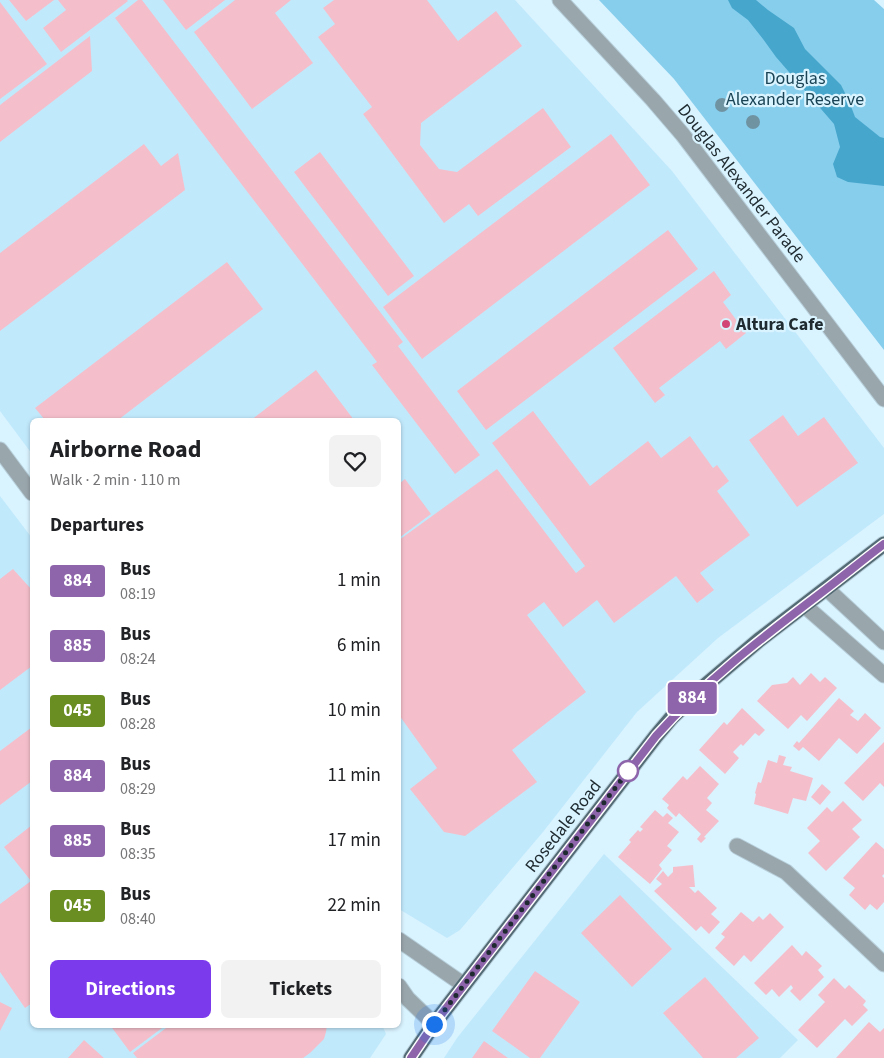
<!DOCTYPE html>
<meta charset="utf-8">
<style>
body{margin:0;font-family:"Source Sans 3",sans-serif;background:#f2f2f2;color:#202124;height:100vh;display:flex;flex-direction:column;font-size:19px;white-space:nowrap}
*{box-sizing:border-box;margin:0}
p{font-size:16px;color:#757577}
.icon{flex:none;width:28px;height:28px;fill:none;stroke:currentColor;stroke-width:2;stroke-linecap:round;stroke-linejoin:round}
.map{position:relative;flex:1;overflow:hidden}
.panel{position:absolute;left:30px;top:418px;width:371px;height:610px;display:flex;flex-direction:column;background:#fff;border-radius:8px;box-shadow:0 1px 4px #0004}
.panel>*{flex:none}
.badge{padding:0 10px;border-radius:4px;font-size:18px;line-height:32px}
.you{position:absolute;width:25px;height:25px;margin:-12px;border:4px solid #fff;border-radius:50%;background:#1a73e8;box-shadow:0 0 0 8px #1a73e833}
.map>.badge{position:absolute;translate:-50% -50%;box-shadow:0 0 0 2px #fff}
h2{padding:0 20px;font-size:19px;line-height:45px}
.round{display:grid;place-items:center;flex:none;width:52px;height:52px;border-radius:8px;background:#f2f2f2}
.headline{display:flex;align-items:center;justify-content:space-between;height:85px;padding:0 20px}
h1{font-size:24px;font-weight:700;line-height:38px}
.cta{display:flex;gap:10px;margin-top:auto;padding:10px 20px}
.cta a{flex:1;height:58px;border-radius:8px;background:#7c3aed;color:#fff;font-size:20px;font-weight:700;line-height:58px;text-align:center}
.cta a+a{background:#f2f2f2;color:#202124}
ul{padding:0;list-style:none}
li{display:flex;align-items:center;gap:15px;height:65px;padding:0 20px}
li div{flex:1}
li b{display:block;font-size:19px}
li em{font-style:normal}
li .badge{min-width:55px;font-weight:700;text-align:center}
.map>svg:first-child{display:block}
.built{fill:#c1e9fc}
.green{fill:#87ceed}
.water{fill:#46a6cc}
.building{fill:#f4bfcb}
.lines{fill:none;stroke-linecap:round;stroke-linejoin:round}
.minor-casing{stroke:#b7cfda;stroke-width:17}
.major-casing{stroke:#b7cfda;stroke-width:17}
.minor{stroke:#99a6ac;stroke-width:15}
.major{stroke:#536b75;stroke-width:15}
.tree{fill:#7093a2}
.line-casing{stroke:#fff;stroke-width:11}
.line{stroke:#8e65ab;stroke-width:8}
.walk{stroke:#1e2a2f;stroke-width:5;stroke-dasharray:0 9}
.poi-dot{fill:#d14475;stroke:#d9f3ff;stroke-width:2}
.stop-dot{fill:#fff;stroke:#8e65ab;stroke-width:2.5}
.labels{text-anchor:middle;stroke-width:4.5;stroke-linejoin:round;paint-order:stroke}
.park-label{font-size:18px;fill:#1a4455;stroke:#d9f3ff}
.street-label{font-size:18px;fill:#1e2a2f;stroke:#d9f3ff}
.poi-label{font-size:18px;font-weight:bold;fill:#1e2a2f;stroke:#d9f3ff;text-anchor:start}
</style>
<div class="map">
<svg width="884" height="1058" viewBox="0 0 884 1058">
<rect width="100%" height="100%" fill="#d9f3ff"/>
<path class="built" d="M0,0h515l157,171 212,277v66l-166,124 -81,74 -94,120 -83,98 -13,8 -48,-29v-489h-367v34l-32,-43z
M0,496l32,42v487h350l4,9 -16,24h-370z
M604,854l194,186 -18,18h-336l13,-20z"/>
<path class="green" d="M599,0h275l10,9v341l-210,-271z"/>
<path class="water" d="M728,0h28l12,10 26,18 11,21 36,36 8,16 6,16 25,20 4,1v48l-36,-4 -11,-5 -4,-13 7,-17 -6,-23 -58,-67 -13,-18 -15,-19 -16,-12z"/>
<path class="building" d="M9,0h45l-28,21z
M58,0h69l1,1 -67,51 -18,-24 23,-18z
M138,0h4l261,342 -5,4 82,109 -25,19 -83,-109 5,-3 -262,-344z
M163,0h62l-39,30z
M235,0h56l-16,13 38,50 -61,46 -58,-77z
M334,0h93l31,41 38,-30 26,35 -101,77 -1,22 19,24 18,3 86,-64 28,39 -93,69 -9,-12 -25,19 -81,-109 9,-7 -54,-70 17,-13 -12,-16z
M0,2l47,62 -47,35z
M90,36l2,35 -92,71v-37z
M611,134l39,51 -228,174 -39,-52z
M144,144l17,22 17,-13 7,37 -185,141v-78z
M320,152l94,124 -26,20 -94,-124z
M668,230l30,39 -212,161 -29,-39z
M227,262l36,47 -145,111h-73l-10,-12z
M714,271l17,24 -8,7 23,31 -20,16 -6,-8 -61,47 6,7 -10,8 -42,-55z
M316,370l38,50h-103z
M533,411l57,75 58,-45 13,17 29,-22 23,32 4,-3 12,16 -12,10 33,44 -50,38 14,17 -17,13 -21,-27 -62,47 -17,-23 -34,27 -19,-25 -17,13 59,77 -74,58 25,32 -72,54 -21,-4 -34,-43 27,-21 -38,-53v-175l98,-71 79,104 9,-7 -93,-123z
M783,415l15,21 26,-19 34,46 -61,44 -48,-67z
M405,479l26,35 -32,24v-54z
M13,569l19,21v76l-32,24v-111z
M811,673l9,9 5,-5 12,11 -30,33 -6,-6 -13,14 -31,-28 15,-16 15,-2 6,-6 7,8z
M839,698l15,13 -4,4 8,6 7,-8 16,15 -24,26 -18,-16 -20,23 -16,-14 -4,4 -6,-5 4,-5 2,2z
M742,708l23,22 -6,6 -4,-3 -12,13 -2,-2 -8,8 6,6 -14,16 -26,-24 25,-28 3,3z
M32,727v54l-32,24v-54z
M884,742v45l-4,-4 -17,18 -19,-18z
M779,755l7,2 -3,8 9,2 -2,4 23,7 -7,23 -13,-3 -5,16 -34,-10 2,-10 -1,-1 3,-11 3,1 7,-23 9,3z
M700,766l19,18 -12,14 5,5 -6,7 13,11 -15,16 2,1 -5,5 -4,-4 4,-5 -22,-21 -3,4 -9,-9 2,-3 -7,-6 21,-23 4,4z
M822,784l9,8 -11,13 -9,-8z
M843,801l19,19 -10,9 8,8 -34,34 -18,-18 12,-12 -13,-13 20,-21 5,5z
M655,810l8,7 4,-4 6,5 -5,5 11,9 -12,14 5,4 -13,15 3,4 -12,15 -32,-27 13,-15 -2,-2 9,-10 2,2 3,-3 -3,-2z
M32,825v178l-7,5 -25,-36v-68l31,-23 -27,-34z
M876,842l8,7v25l-2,2 2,2v24l-7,8 -7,-6 -5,6 -16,-15 6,-7 -12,-10z
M693,865l2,22h-6l6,6 3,-3 19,18 -6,6 9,8 -11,12 -8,-8 -5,5 -42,-40 8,-7 -6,-5 7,-8 5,6 5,-5v-5z
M620,895l52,54 -40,38 -51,-54z
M741,912l12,10 6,-6 4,4 7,-7 14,14 -33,35 -7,-7 -10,11 -19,-18 10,-11 -4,-3z
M792,945l10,11 4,-5 16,15 -4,4 6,7 -24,24 -10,-10 3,-3 -2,-3 -12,12 -7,-8 -6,6 -12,-12z
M535,971l45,31 -40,56h-10l-38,-27z
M705,977l54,61 -23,20h-33l-40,-45z
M834,978l11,11 4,-4 17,16 -3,4 5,5 -16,16 -7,-7 -28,29 -19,-18 27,-28 -7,-7z
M0,1002l12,6 -12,23z
M869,1022l11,10 4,-4v30h-48z
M110,1025h56l-36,27z
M170,1025h157l-1,7 -2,7 -14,14 -7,5h-166l-4,-5z
M84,1040l20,18h-36z
M484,1041l24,17h-36z"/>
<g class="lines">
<g class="minor-casing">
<path id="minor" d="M560,0l93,100 30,35 201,264
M0,450l32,43
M827,589l57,53
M805,606l79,69
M737,846l49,26 98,92
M399,940l65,45
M399,986l9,13 26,25"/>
</g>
<g class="major-casing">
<path id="major" d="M411,1058l23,-34 30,-39 192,-249 16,-19 28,-27 59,-50 125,-96"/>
</g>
<use href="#minor" class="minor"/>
<use href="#major" class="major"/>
</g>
<g class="tree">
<circle cx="722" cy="105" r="7"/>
<circle cx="753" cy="122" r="7"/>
</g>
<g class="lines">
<g class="line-casing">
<path id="line" d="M411,1058l23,-34 30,-39 192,-249c49,-55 107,-99 165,-143 21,-16 42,-33 63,-49"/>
</g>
<use href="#line" class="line"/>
<path class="walk" d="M434,1024l195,-254 -1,1"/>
</g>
<circle class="poi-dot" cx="726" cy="324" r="5"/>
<circle class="stop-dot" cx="628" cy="771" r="10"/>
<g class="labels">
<g class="park-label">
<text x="795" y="84">Douglas<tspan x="795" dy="21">Alexander Reserve</tspan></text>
</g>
<g class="street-label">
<text transform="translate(742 183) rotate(52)" y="6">Douglas Alexander Parade</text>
<text transform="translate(563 826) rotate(-52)" y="6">Rosedale Road</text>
</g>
<g class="poi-label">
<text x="736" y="330">Altura Cafe</text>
</g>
</g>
</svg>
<div class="you" style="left:434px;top:1024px"></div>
<b class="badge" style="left:692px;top:698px;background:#8e65ab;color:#fff">884</b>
<section class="panel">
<div class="headline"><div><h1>Airborne Road</h1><p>Walk · 2 min · 110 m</p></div><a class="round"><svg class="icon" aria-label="heart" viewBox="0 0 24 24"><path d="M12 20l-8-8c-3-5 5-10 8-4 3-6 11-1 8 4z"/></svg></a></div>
<h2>Departures</h2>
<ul>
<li><span class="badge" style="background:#8e65ab;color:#fff">884</span><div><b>Bus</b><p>08:19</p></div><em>1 min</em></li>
<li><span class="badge" style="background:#8e65ab;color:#fff">885</span><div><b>Bus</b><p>08:24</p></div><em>6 min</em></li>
<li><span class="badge" style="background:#6b8e23;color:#fff">045</span><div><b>Bus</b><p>08:28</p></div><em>10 min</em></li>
<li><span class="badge" style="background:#8e65ab;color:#fff">884</span><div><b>Bus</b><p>08:29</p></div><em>11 min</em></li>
<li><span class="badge" style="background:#8e65ab;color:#fff">885</span><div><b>Bus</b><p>08:35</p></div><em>17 min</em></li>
<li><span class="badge" style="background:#6b8e23;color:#fff">045</span><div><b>Bus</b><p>08:40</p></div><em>22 min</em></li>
</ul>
<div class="cta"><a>Directions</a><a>Tickets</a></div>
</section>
</div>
